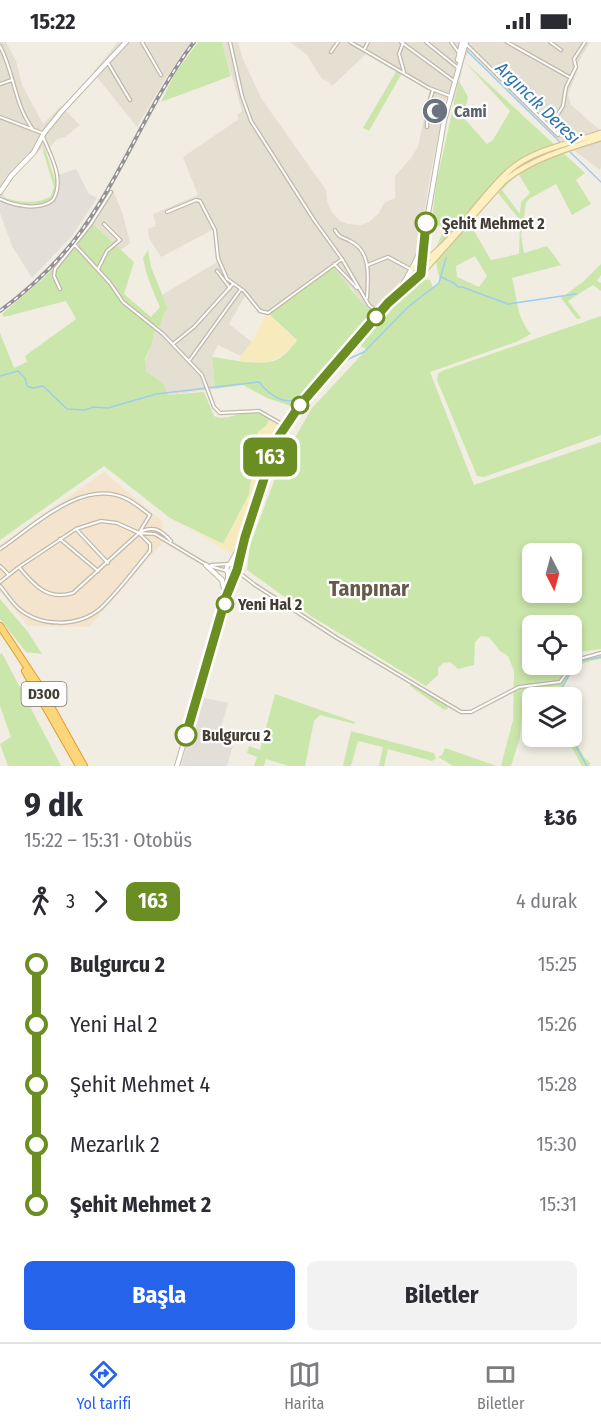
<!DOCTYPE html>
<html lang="tr">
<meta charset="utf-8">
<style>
body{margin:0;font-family:"Fira Sans Condensed",sans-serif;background:#f2f2f3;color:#2b2b33;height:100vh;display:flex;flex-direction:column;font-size:22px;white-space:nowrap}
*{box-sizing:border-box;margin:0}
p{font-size:20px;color:#7c7c81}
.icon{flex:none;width:33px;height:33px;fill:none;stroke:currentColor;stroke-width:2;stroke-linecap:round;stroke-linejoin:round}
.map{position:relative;height:724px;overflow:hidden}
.side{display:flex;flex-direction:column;background:#fff;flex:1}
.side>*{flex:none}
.badge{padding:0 12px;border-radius:9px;font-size:21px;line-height:39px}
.needle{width:39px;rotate:174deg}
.fabs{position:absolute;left:522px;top:501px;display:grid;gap:12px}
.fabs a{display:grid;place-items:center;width:60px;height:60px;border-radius:9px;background:#fff;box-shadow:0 3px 9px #0003;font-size:30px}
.map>.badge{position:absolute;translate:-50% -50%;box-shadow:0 0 0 3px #fff}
.legs{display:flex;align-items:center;gap:9px;height:66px;padding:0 24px;font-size:20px}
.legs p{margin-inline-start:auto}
.overview{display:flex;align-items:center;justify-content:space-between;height:102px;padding:0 24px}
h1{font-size:33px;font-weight:700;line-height:45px}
.action{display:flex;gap:12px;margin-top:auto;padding:12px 24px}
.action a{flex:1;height:69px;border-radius:9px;background:#2563eb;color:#fff;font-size:24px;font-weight:700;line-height:69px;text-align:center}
.action a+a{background:#f2f2f3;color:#2b2b33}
ul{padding:0 24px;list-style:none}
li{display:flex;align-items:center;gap:21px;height:60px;font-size:22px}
li i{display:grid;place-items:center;width:9px;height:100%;margin:0 8px;background:currentColor}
li i::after{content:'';width:15px;height:15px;margin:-8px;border:4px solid;border-radius:50%;background:#fff}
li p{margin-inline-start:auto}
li:first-child i{background:linear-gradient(#0000 50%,currentColor 0)}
li:last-child i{background:linear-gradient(currentColor 50%,#0000 0)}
.status{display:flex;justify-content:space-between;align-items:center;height:42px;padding:0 30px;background:#fff;direction:ltr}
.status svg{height:16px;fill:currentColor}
.tabs{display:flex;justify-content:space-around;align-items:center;height:84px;border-top:2px solid #e1e1e2;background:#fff;font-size:16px;color:#7c7c81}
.tabs a{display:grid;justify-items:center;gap:3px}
.tabs .selected{color:#2563eb}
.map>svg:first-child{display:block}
.residential{fill:#e5dfd1}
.commercial{fill:#f4e4cd}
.industrial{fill:#e3ded8}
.green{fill:#cbe6ab;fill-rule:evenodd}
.sand{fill:#f7ebbd}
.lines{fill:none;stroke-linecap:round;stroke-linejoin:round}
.stream{stroke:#9ecdef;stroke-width:1.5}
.minor-casing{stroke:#bfb8a9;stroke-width:4.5}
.tertiary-casing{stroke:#bfb8a9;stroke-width:6}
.secondary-casing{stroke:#d2c193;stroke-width:7}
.trunk-casing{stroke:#db9f33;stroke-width:8}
.minor{stroke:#fff;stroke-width:2}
.tertiary{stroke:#fff;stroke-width:4}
.secondary{stroke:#fef0c0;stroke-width:4.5}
.trunk{stroke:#fdd57a;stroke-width:6}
.rail-casing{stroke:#939393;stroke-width:4}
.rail{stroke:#fff;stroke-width:1.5;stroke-dasharray:4.5;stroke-linecap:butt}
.line-1-casing{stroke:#fff;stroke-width:14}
.line-1{stroke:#6b8e23;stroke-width:9}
.stop-1-dot{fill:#fff;stroke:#6b8e23;stroke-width:3}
.labels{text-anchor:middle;stroke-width:4.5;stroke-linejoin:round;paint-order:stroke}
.shield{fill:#fff;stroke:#7b7770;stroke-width:1.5}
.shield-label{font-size:15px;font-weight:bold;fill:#433d33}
.worship-label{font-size:16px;font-weight:bold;fill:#5b616d;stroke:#fff;text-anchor:start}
.stop-label{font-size:16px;font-weight:bold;fill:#433d33;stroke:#fff;text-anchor:start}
.water-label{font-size:18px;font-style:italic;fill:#2e76ad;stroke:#fff}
.district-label{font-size:22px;font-weight:bold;fill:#665b4b;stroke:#fff}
</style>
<div class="status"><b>15:22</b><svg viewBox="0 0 49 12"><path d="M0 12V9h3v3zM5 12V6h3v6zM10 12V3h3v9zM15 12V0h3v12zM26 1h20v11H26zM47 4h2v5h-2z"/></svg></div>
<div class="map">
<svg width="601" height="724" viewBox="0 0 601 724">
<rect width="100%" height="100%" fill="#f1ede3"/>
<path class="residential" d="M0,0h6l10,19 6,24 21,39 18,-18 19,19 -15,12 -8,2 -7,8 -7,4 -1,-3 -13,11 -23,26 -3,8 1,4 -4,6z
M118,0h73l-27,39 -27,46 -44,-55z
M222,0h16l5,17 18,39 65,92 1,11 4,10 9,10 8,3 13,1 8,-3 10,-9 5,-10 11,-5v-22l16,-18 7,-11 12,-58 -63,-36 -35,33 -4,-5 -6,-2 -15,-24 -17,-13h300l-12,21 -1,9 -9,22 3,11 30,26v36l-1,3 -49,-37 -82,-82 -5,10 -9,41 -9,-4 -17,84 -10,65 -8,21 -37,46 -16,-16 -7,-11 -85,28 -10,-6 -11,-13 -16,28 23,18 -11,14 -23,-11 -6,12 3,32 -47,6 -4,-11 -18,-13 -2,-7 8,-20 2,-12 7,-8 3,-10 4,-5 -6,-14 55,-33 -3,-33 -53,28 -12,-19 -1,-9 8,-3 -3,-12 45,-19 -15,-38 56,-38 -2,-4 5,-4z
M113,148l10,25 7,28 -9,7 -29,-27z"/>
<path class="commercial" d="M104,430l59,50v20l-74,85 -61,-1 -28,-35v-46z"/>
<path class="industrial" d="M76,127l13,25 8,4 -25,38 -40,42 -20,-32 -12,-33v-10l2,-3 14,4 33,-3 4,-3 3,-12 -1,-10z
M200,655l28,6 -10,34 15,8 -6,21h-46z"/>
<path class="green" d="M198,0h24l9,34 -70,26 13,-27z
M464,19l121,112 -9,7 15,24 -19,11 -16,-31 -27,15 -3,4 -5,32 3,18 23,-7 14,19 -49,13c6,23 4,38 19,56l-15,8 -86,30 44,113 127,-43v207l-29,4v-27h-40v38l20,1 14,7c9,-14 19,-16 35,-18v5c-30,5 -29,13 -42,38h-6l-3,-5c-9,-6 -16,-7 -26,-1l-4,47 -9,28h-10l12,-46 1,-49 -6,-15 -8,-5 -11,-14 -8,-1 -6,6 -1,23 -16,4 -8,-7 -7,1 -5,5v7l-12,11 -115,-70 -64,-46 3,-25 32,-85 30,-52 55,-59 -5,-2 -2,-4 45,-49 18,-15 7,1 3,8 7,-7 -6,-28 11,-26 -14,-2 6,-45 22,-99 9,16 -5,20 24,27 6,-4 17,-29zM518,131l12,20 -9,9 -1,12 -18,-24zM497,150l23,28 -1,34 -28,6 -21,-36zM475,214l12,20 -8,11 -22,-10 -1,-11zM532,512h40v38h-40z
M397,28l5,3 -33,58 -6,-3z
M45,107l11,34 -3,15c-13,9 -36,6 -51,2l2,-3c12,6 36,7 47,-1l3,-9 -11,-36z
M92,181l42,39 -10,32 27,23 9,-10c-7,-16 -14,-31 -17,-49l5,-8 3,17 17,42 -4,5 -3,10 -7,8 -2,12 -7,15 1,12 18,13 4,11 36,-3 10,24c11,5 20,-2 32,-3 9,-1 16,2 24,5l-3,8 -9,6 -9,63 -26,49 -53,-26 -66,-52 -104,74v-207l14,35 13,-6 -2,-6 51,-37 -10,-18 -62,16 -2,-3 43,-37z
M601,222v11l-4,6 4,2v8l-8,-6 -25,16 13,17 -4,1 -16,-21 23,-17z
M332,226h2l24,30 16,16 -83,92 -24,-8 -24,-13 -28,4 -3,-32c17,2 53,11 68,1 6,-4 12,-11 17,-18l-28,-26z
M601,274v119l-117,42 -7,-1 -40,-96 1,-6 4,-3z
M0,557l28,33 14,22 -16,-2 -26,-33z
M2,611l59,113h-53l-8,-22 11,-7 -11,-31v-52z
M412,641l35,21 1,5 -4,1 -34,-24z
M275,652l80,28v2l-35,-9 -6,6 -9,45h-16l-23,-7 -2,7h-10l3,-9 -10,-4 2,-7 11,4z
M351,689l83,22 2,5 -4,3 -44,-12 -4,17h-5l4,-19 -25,-6 -7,25h-8z
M572,693l12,22 6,6v3h-8l-16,-29 6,-1z
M445,706l52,18h-44l-15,-9 4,-2z"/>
<path class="sand" d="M269,272l28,27c-20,22 -30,24 -59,19l15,-20 11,-22z
M270,376l8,8c-21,40 -23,89 -47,128l-47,-29 39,19 26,-49 9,-63 8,-6z"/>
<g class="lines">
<path class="stream" d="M465,7l95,93
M564,104l37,36
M441,235l13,6 4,4h4l46,17 68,-10
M342,320l22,-10 44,-45 31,-24 7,-25
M0,334l18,-5 7,7 2,8 6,2 10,-2 24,23 18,1 9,-3 14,1 48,-14 103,-12c9,11 22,22 37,18l30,-32
M556,656l19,-33 5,-4 21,-4
M570,694l17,30"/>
<g class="minor-casing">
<path id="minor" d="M142,0l19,33
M230,0l12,54 9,25 63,99 28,39 27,46 10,9
M350,0l79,46 21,8
M401,0l53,39
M426,0l31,25
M451,0l8,11
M507,0l64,36
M550,0l11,8
M403,1l-4,11 5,18
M466,2l92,91
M0,4c14,26 14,57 32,82
M364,8l4,-8
M331,10l7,-10
M108,21l22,37
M0,42l12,-4
M0,75l42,16
M427,85v-18l6,-19
M558,93l-2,-18 7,-11 3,-19 10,-20 -2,-8 11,-17
M0,157c15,7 39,12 53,1 12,-20 -2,-44 -10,-63
M167,170l29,-12 4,1 15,29 3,28 9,21 17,12 16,20 8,2 74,-54
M335,188c4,8 8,7 15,11 22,10 18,38 17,57
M75,203l35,38 13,19 40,32 39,41 12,32 6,6 39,-2 26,15
M334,222l23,24
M368,223l20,-8 24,13
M98,227l9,-18 13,-11 -16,-16
M217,229l13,17
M60,247l-6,-13 1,-7 35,-44 21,-33
M173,302l21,-17 39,-43
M189,319l52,-72
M77,488l31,33
M142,489c13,-5 20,0 29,10
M60,497l38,32
M0,507c34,-23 83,-72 127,-50 8,4 16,11 23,16l-11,18 -66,60c-26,8 -39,-8 -54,-26
M211,523l18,-1
M0,524l9,9
M210,524l17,5
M237,529l18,14 82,53 124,74h10l48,-25 41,-5 16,-22 25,-7
M0,540l19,-15 57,-38 25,-8 16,2 22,10 16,1 50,30
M0,544c6,7 11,15 18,22 22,19 60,20 83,0 18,-17 33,-38 49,-57v-7l-11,-11"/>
</g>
<g class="tertiary-casing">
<path id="tertiary" d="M458,18l4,-18
M0,150l11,-16 23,-24 10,-19 17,-21 65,-70
M423,201l21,-122 22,-79
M397,253l24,-21 1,-23
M226.5 527a5.5 5.5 0 1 1 11 0a5.5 5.5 0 1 1-11 0Z
M230,522l12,-21
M206,523l16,15 4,17
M237,526c16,-47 21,-101 49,-143 39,-59 115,-114 137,-182
M228,531v16
M177,724l50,-169 9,-25"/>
</g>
<g class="secondary-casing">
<path id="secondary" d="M413,226c37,-18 65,-71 98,-99 24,-20 61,-26 90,-36
M421,232l83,-93c29,-23 63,-32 97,-43"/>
</g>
<g class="trunk-casing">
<path id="trunk" d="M0,584l39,59 45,81
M25,629l54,95"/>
</g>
<use href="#minor" class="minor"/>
<use href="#tertiary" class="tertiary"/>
<use href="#secondary" class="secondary"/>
<use href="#trunk" class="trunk"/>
<g class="rail-casing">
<path id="rail" d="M0,269c27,-20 52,-43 73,-69 48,-62 74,-138 121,-200"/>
</g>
<use href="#rail" class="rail"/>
</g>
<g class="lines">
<g class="line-1-casing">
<path id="line-1" d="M186,693l40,-138 11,-27 8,-33 32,-98 23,-34 88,-102 33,-29 5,-51"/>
</g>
<use href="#line-1" class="line-1"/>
</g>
<defs>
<g id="mosque-disc" transform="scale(1.35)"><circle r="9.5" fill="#6b7280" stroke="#fff"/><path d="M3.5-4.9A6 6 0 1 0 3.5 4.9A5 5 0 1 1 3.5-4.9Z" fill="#fff"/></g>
</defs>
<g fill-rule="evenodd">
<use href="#mosque-disc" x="435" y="69"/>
</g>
<g class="stop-1-dot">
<circle cx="426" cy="181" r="10"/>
<circle cx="376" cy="275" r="8"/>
<circle cx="300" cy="363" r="8"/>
<circle cx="225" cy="562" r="8"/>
<circle cx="186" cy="693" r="10"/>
</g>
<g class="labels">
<rect class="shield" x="21.5" y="640" width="45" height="24" rx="4.5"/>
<g class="shield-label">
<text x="44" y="657">D300</text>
</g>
<g class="worship-label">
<text x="454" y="75">Cami</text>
</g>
<g class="stop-label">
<text x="442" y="187">Şehit Mehmet 2</text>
<text x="238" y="568">Yeni Hal 2</text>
<text x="202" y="699">Bulgurcu 2</text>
</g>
<g class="water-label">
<text transform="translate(538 61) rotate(44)" y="6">Argıncık Deresi</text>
</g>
<g class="district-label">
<text x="369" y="554">Tanpınar</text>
</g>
</g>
</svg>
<div class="fabs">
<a><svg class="needle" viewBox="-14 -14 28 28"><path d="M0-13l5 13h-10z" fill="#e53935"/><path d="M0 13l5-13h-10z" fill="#7c7c81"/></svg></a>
<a><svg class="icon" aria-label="locate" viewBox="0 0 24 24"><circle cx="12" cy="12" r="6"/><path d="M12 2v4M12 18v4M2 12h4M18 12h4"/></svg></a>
<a><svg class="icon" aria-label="layers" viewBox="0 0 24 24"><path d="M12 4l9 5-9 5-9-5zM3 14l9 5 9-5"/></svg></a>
</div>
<b class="badge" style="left:270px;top:415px;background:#6b8e23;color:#fff">163</b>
</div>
<section class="side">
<div class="overview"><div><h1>9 dk</h1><p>15:22 – 15:31 · Otobüs</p></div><b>₺36</b></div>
<div class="legs"><svg class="icon" aria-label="walk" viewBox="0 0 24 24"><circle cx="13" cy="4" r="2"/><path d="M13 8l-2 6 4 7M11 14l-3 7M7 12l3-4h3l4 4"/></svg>3<svg class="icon" aria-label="forward" viewBox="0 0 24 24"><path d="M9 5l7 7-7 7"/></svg><b class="badge" style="background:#6b8e23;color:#fff">163</b><p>4 durak</p></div>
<ul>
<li><i style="color:#6b8e23"></i><b>Bulgurcu 2</b><p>15:25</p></li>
<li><i style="color:#6b8e23"></i><span>Yeni Hal 2</span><p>15:26</p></li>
<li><i style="color:#6b8e23"></i><span>Şehit Mehmet 4</span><p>15:28</p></li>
<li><i style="color:#6b8e23"></i><span>Mezarlık 2</span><p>15:30</p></li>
<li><i style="color:#6b8e23"></i><b>Şehit Mehmet 2</b><p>15:31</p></li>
</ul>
<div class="action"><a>Başla</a><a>Biletler</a></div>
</section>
<nav class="tabs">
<a class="selected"><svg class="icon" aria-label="directions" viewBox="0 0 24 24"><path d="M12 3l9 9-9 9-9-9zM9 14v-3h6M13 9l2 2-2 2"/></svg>Yol tarifi</a>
<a><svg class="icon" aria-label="map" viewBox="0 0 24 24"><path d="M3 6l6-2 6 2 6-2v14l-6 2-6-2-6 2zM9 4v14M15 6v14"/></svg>Harita</a>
<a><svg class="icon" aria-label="tickets" viewBox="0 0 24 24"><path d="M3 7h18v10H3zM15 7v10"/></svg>Biletler</a>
</nav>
